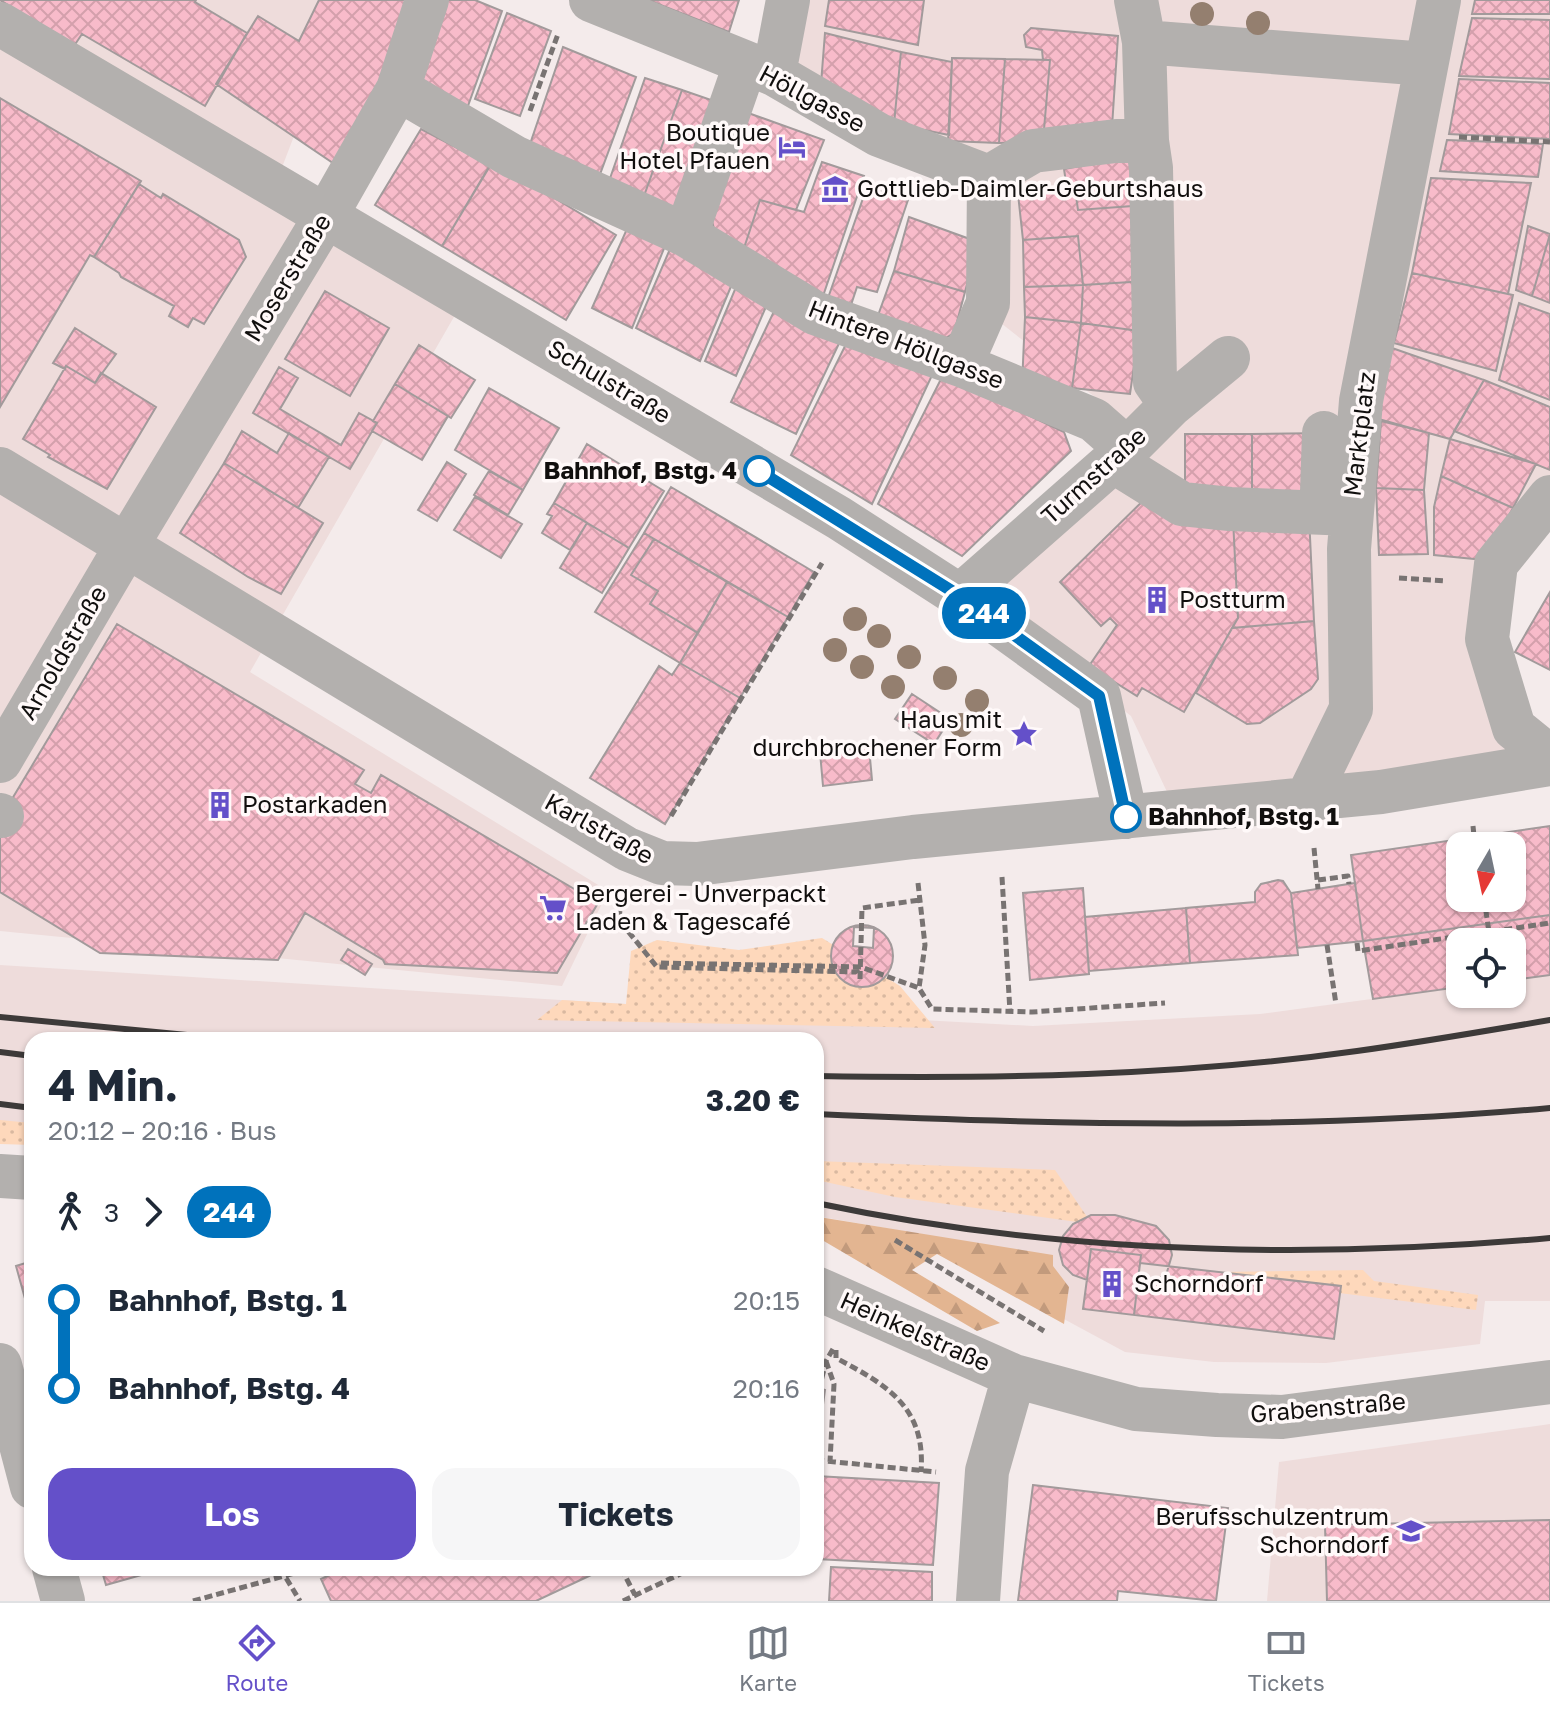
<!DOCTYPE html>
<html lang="de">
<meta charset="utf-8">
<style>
body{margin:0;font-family:"Golos Text",sans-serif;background:#f6f6f7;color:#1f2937;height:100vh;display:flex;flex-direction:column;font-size:30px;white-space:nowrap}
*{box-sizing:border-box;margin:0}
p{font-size:26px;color:#747a83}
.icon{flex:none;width:44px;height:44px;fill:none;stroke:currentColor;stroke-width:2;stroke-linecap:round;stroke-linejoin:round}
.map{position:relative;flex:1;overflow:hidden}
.details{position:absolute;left:24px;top:1032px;width:800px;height:544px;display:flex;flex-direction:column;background:#fff;border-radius:24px;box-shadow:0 2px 6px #0004}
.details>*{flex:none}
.badge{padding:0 16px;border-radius:26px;font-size:28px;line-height:52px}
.needle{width:52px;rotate:189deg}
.controls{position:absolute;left:1446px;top:832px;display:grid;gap:16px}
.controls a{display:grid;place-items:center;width:80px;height:80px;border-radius:16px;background:#fff;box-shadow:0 2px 6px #0004;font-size:40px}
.map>.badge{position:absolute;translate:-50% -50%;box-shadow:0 0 0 4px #fff}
.legs{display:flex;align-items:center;gap:12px;height:88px;padding:0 24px;font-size:26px}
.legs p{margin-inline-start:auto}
.head{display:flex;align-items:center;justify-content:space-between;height:136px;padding:0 24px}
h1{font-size:44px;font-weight:700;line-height:60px}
.button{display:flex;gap:16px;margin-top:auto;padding:16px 24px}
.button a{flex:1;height:92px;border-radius:24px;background:#6450c9;color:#fff;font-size:32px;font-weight:700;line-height:92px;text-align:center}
.button a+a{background:#f6f6f7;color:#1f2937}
ul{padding:0 24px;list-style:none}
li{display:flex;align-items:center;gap:28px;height:88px;font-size:30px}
li i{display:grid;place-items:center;width:12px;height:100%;margin:0 10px;background:currentColor}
li i::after{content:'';width:20px;height:20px;margin:-10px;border:6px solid;border-radius:50%;background:#fff}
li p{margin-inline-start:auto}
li:first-child i{background:linear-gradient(#0000 50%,currentColor 0)}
li:last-child i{background:linear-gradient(currentColor 50%,#0000 0)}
.menu{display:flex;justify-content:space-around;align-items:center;height:112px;border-top:2px solid #e0e1e3;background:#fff;font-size:22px;color:#747a83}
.menu a{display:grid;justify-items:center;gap:4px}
.menu .active{color:#6450c9}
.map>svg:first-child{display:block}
.built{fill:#eedcdb}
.grass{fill:url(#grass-dots)}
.forest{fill:url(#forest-firs)}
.building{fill:url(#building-cross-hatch);stroke:#a29a9b;stroke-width:2;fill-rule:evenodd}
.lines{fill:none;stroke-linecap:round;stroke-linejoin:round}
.path{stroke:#787372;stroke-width:5;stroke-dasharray:8 4;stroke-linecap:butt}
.minor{stroke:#b3b0ae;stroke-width:44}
.rail{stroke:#3d3a39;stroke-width:6}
.tree{fill:#947f6f}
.line-1-casing{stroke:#fff;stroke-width:18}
.line-1{stroke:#0072bc;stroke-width:12}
.stop-1-dot{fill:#fff;stroke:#0072bc;stroke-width:4}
.labels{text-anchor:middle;stroke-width:7;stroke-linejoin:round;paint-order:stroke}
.street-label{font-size:24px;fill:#110f0e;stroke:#fff9f9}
.poi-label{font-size:24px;fill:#110f0e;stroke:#fff9f9;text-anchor:start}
.stop-label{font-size:24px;font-weight:bold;fill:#110f0e;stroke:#fff9f9;text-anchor:end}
</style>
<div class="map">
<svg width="1550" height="1601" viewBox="0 0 1550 1601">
<defs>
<pattern id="grass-dots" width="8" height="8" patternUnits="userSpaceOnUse" patternTransform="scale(2)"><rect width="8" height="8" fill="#fed8bb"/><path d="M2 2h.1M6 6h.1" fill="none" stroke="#d9b8a0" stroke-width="1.8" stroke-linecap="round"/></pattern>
<pattern id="forest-firs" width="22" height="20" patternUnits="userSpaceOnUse" patternTransform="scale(2)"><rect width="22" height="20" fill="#e3b591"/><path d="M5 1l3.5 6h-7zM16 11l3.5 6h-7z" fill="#c29a7c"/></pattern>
<pattern id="building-cross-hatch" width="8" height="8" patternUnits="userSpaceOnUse" patternTransform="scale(2)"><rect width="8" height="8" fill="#f8bbca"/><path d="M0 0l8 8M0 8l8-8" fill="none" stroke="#d4a0ac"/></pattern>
</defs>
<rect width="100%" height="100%" fill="#f4ebeb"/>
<path class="built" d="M0,0h346l-65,170 193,112 -224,390 358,219 -46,95 -562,-55z
M784,0h766v509l-40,64 -12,72 25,108 -354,43 -38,-80 -150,-118 166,-160 -155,-122 -6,-155 -216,-81z
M0,965l626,39 407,22 227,-12 200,-27v7h52v-14l38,-5v326h-65l-5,43 -154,19 -112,-1 -89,-10 -89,-48 -110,-69 -110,-19v-176h-784v87l-32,-2z
M1550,1424v177h-283l12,-139z"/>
<path class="grass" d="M822,938l78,48 35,42 -398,-8 25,-20 64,4 5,-53 26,-11 82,10z
M0,1120l32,3v22l-32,-1z
M816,1161l239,9 37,54 -197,-27 -79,-17z
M1363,1270l11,11 104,14 -2,15 -137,-17 -121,-21z"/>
<path class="forest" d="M819,1217l234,38v11l16,21 -5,37 -127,-70 -25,16 88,53 -23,8 -160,-94z"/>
<path class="building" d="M0,0h196l-1,2 52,31 -42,73 -123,-72 -8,12z
M319,0h92l-28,77 -50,86 -117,-79 42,-68 41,25z
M447,0h28l27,11 -38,106 -47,-29z
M648,0h91l-10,32z
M829,0h95l-6,45 -93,-19z
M1475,0h75v14h-78z
M507,13l44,18 -31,85 -45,-17z
M1472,18l78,2v59l-91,-3z
M1031,28l87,8 -6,91 -69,14 7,-81h-7l-1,-10 -16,-3 -2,-12z
M825,33l76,19 -7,72 -73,-40z
M563,47l73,30 -40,108 -68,-35z
M901,52l51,10 -3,73 -55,-11z
M952,58l53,1 -6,84 -51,-2z
M1005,59l45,1 -7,81 -44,2z
M645,78l37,12 -38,106 -36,-12z
M1459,79l91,4v56l-101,-5z
M682,90l38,13 -41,106 -35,-13z
M0,98l141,83 -47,76 -4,-2 -90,152z
M737,109l87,31 -28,70 -36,-10 -18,54 -26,-17 -7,-28z
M421,129l69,36 -48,81 -67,-41z
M1447,140l96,4 -5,33 -98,-6z
M1129,157l17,48 -68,5 -3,-21h-8l-3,-20z
M493,161l123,74 -50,85 -124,-74z
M822,162l42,14 -41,120 -81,-42 18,-54 44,12z
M1431,178l100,5 -23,111 -96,-21z
M139,184l22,14 2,-4 76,46 7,17 -42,67 -11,-6 -5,9 -19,-11 5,-10 -53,-29 -2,-4 -25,-16z
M867,187l41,13 -31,92 -20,-5 -6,18 -23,-7z
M1075,189l3,21 68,-5 1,76 -64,4 -5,-49 -55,4 -5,-46z
M909,217l69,25 -13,50 -71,-21z
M630,222l37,19 -35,87 -40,-20z
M1528,226l22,8 -18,62 -16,-6z
M1550,234v69l-18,-7z
M1078,236l5,49 -59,2 -1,-47z
M673,242l59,42 -32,77 -64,-33z
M894,271l71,21 -11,41 -10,6 -68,-18z
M1412,273l101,22 -17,76 -102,-28z
M1147,281l-8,50 -58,-8 2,-38z
M1083,285l-2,38 -56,-6 -1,-30z
M736,287l32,15 -32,74 -31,-15z
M325,291l64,37 -39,68 -65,-37z
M1519,303l31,11v86l-51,-20z
M777,305l67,28 -48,101 -65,-32z
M1025,317l56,6 -9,65 -50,-3z
M1081,323l58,8 -9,63 -58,-6z
M75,328l41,26 -21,29 -29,-17 -1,3 -12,-6z
M850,336l84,35 -62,133 -81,-49z
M419,345l56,35 -24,38 -56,-34z
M1392,348l92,32 -34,59 -75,-21z
M66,366l29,17 6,-10 55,34 -49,82 -59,-32 2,-2 -27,-16z
M279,367l19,11 -18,31 61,36 18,-32 18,10 -27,46 -97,-56z
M943,375l121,57 7,19 -109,105 -84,-52z
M1484,380l66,27v63l-96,-39z
M395,384l53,32 -26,44 -50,-29 5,-8 -4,-2z
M489,388l70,40 -36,62 -68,-40z
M1381,421l48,12 -5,57 -48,-2z
M242,431l35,22 12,-20 40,24 -31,51 -74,-45z
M1324,433l-12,58 -60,1v-58z
M1185,434h67v58l-67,-1z
M1450,439l86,25 -23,44 -72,-32z
M587,444l77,47 -35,57 -75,-45z
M447,462l19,12 -29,47 -19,-11z
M224,463l99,60 -42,71 -33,-17 -68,-44z
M489,471l34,19 -15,25 -34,-20z
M1441,476l72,32 -29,52 -50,-5v-48z
M671,487l143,85 -26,45 -144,-84z
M1376,488l48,2 4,64 -49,1z
M1153,491l80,28 5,99 -54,94 -42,-24 -5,8 -48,-30 28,-41 -7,-7 -9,8 -41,-44z
M475,497l47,27 -21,34 -47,-28z
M554,503l33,20 -17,27 -28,-17 10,-17 -5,-2z
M1309,516l5,105 -82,7 6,-10 -5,-99z
M587,523l42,25 -27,45 -42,-25z
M644,533l10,6 -23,36 27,16 -8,13 48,29 -18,30 -85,-51z
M654,539l73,43 -29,51 -48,-29 8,-13 -27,-16z
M727,582l61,35 -48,81 -60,-35z
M1550,592v78l-35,-18z
M1314,621l4,58 -7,10 -51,34 -13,1 -51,-31 36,-65z
M117,624l247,146 -9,14 16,9 10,-18 217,128 -41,70 -172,-9 -2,-4 -78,-47 -27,47 -178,-7 -100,-61v-73z
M680,663l60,35 -75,126 -75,-46 69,-112 13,9z
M912,694l38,25 -16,25 -39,-25z
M869,747l3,33 -49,6 -3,-34z
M1550,826v89l-187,26 -12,-86zM1460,846h52v52h-52z
M1278,880l5,1 8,12 7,62 -108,8 -4,-55 69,-6v-10l6,-8z
M1355,883l8,58 -66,7 -6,-55z
M1083,888l6,86 -59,6 -7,-87z
M1186,908l4,55 -101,8 -4,-54z
M1550,915v60l-38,5v-38h-52v45l-87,12 -10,-58z
M831 956a31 31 0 1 1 62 0a31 31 0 1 1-62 0Z
M854,927l20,1 -1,20 -20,-2z
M348,949l24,15 -7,11 -24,-15z
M1091,1215h24l41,11 13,14 3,15 -5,17 -13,11 -17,4 4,-32 -50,-6 -4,31 -14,-5 -10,-10 -4,-15 4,-14 10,-12z
M1091,1249l50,6 -7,60 -51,-6z
M32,1261v63l-16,-58z
M1140,1263l201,23 -7,53 -200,-24z
M816,1387l9,3 -4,29h-5z
M816,1476l123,7 -6,82 -117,-6z
M1033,1485l195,23 -12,93 -98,-10 -1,10h-99z
M1550,1520v81h-223l-2,-76z
M831,1567l101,5v29h-103z
M101,1568h65l-60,17z
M344,1568h262l-70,33h-205l-10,-22z"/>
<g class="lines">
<path class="path" d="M530,111l28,-77
M1459,137l91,5
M1399,578l46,3
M671,816l151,-253
M1473,826l2,20
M1314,848l4,41
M1002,877l8,135
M1318,880l30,-4 1,8
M918,883l7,62 -6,43 13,21 100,3 133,-9
M1484,898l5,34
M621,899l-2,21 38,47 198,5 6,-5
M1357,943l1,8 192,-28
M1327,945l9,59
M661,963l200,4 58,21
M860,979l2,-71 58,-8
M895,1240l149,91
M836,1350v8c51,27 90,49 85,114
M826,1361l8,23 -4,78
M816,1402l10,-41 7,-12
M816,1460l120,12
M280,1568l20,33
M621,1568l14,27
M193,1601l120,-33
M623,1601l70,-33"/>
<path class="minor" d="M591,0l183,74 105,61 110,42
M1136,0l8,42
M0,24l839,494 121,78 139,100 27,121
M745,65l-59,170 129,78 146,52 133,55 33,29
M774,74l14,-74
M398,89l116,68 172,78
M1147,141l4,27 4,214 16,23
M989,177l44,-26 83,-10h31l-3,-99 282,22
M961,365l27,-62 1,-126
M1113,461l69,43 48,5 121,5
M0,469l627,380 35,14 35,1 216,-27 468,-45 169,-28
M1322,492l2,-59
M1550,497l-54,67 -9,75 27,89 36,29
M960,596l167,-147 44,-44 57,-47
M0,761l127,-216 200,-331 71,-125 29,-89
M1307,799l44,-90 -2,-160 12,-148 78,-401
M0,815l2,1
M0,1176l32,2
M816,1288l198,88 122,33 81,6 65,2 268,-35
M0,1365l32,122
M54,1568l9,33
M978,1601l9,-130 27,-95"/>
<path class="rail" d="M0,1017l239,23
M0,1052l32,4
M816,1076c180,3 363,0 541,-25 65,-9 129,-20 193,-31
M0,1104l32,4
M816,1114c245,11 490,16 734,-6
M816,1203c242,51 488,57 734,35"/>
</g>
<g class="tree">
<circle cx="1202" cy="14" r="12"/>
<circle cx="1258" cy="23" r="12"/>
<circle cx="855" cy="619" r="12"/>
<circle cx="879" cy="636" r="12"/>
<circle cx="835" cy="650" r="12"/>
<circle cx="909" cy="657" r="12"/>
<circle cx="862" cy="667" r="12"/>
<circle cx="945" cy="678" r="12"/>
<circle cx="893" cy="687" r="12"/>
<circle cx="977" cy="701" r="12"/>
<circle cx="961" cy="725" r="12"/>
</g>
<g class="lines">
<g class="line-1-casing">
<path id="line-1" d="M759,471l201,125 139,100 27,121"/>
</g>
<use href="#line-1" class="line-1"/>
</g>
<defs>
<g id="hotel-bare" transform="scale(2.16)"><path d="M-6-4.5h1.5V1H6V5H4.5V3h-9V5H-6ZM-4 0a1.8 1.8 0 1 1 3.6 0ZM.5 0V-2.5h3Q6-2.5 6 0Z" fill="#6450c9" stroke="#fff9f9" stroke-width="2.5" paint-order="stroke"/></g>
<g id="museum-bare" transform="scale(2.16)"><path d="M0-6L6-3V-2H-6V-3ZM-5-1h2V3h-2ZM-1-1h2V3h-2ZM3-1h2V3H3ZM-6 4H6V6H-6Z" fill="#6450c9" stroke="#fff9f9" stroke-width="2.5" paint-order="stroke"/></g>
<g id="building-bare" transform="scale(2.16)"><path d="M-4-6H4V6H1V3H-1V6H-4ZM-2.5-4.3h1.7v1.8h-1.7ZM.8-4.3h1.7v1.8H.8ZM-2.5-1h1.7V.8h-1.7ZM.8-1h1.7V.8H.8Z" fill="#6450c9" stroke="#fff9f9" stroke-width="2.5" paint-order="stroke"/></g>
<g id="sight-bare" transform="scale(2.16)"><path d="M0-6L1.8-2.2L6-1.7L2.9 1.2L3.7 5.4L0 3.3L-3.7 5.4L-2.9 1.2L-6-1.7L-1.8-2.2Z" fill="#6450c9" stroke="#fff9f9" stroke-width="2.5" paint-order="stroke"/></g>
<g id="supermarket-bare" transform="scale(2.16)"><path d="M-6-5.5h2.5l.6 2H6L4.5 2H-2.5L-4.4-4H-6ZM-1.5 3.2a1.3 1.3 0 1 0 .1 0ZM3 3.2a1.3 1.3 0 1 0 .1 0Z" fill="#6450c9" stroke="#fff9f9" stroke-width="2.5" paint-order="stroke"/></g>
<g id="school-bare" transform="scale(2.16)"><path d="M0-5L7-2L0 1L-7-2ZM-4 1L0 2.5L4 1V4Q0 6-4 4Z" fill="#6450c9" stroke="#fff9f9" stroke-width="2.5" paint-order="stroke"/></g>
</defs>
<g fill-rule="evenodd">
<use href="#hotel-bare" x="792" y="147"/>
<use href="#museum-bare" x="835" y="189"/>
<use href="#building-bare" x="1157" y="600"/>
<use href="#sight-bare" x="1024" y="734"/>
<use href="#building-bare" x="220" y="805"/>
<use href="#supermarket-bare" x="553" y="908"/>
<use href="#building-bare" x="1112" y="1284"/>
<use href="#school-bare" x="1411" y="1531"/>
</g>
<g class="stop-1-dot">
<circle cx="759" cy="471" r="14"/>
<circle cx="1126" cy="817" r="14"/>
</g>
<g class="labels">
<g class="street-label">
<text transform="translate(812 99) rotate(28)" y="8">Höllgasse</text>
<text transform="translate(288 278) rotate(-59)" y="8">Moserstraße</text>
<text transform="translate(906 345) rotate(21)" y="8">Hintere Höllgasse</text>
<text transform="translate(609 382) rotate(31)" y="8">Schulstraße</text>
<text transform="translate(1360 434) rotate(-83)" y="8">Marktplatz</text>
<text transform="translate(1094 476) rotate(-42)" y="8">Turmstraße</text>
<text transform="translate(63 653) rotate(-60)" y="8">Arnoldstraße</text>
<text transform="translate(599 829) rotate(29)" y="8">Karlstraße</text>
<text transform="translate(915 1332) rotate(24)" y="8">Heinkelstraße</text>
<text transform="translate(1328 1408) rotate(-5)" y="8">Grabenstraße</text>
</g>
<g class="poi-label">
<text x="770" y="141" text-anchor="end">Boutique<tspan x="770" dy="28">Hotel Pfauen</tspan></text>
<text x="857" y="197">Gottlieb-Daimler-Geburtshaus</text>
<text x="1179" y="608">Postturm</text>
<text x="1002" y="728" text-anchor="end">Haus mit<tspan x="1002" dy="28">durchbrochener Form</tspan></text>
<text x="242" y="813">Postarkaden</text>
<text x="575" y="902">Bergerei - Unverpackt<tspan x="575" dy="28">Laden &amp; Tagescafé</tspan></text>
<text x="1134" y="1292">Schorndorf</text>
<text x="1389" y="1525" text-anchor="end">Berufsschulzentrum<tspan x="1389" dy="28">Schorndorf</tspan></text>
</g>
<g class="stop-label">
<text x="737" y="479">Bahnhof, Bstg. 4</text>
<text x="1148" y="825" text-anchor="start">Bahnhof, Bstg. 1</text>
</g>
</g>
</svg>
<div class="controls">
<a><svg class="needle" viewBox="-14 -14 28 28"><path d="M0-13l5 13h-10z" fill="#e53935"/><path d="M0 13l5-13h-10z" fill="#747a83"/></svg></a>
<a><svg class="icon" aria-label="locate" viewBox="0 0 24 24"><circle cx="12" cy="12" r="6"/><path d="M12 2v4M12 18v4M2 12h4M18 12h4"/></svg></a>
</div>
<b class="badge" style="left:984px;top:613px;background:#0072bc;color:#fff">244</b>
<section class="details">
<div class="head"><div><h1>4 Min.</h1><p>20:12 – 20:16 · Bus</p></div><b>3.20 €</b></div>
<div class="legs"><svg class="icon" aria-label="walk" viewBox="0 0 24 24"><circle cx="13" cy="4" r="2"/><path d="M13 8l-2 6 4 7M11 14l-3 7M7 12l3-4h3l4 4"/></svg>3<svg class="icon" aria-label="forward" viewBox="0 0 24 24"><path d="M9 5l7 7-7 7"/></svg><b class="badge" style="background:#0072bc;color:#fff">244</b></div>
<ul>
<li><i style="color:#0072bc"></i><b>Bahnhof, Bstg. 1</b><p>20:15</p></li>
<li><i style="color:#0072bc"></i><b>Bahnhof, Bstg. 4</b><p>20:16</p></li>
</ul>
<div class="button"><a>Los</a><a>Tickets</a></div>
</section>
</div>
<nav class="menu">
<a class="active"><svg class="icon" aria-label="directions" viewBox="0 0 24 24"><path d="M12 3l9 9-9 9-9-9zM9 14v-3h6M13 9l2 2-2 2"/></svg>Route</a>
<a><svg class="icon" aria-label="map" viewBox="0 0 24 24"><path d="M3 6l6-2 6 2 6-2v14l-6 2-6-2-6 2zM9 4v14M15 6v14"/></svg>Karte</a>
<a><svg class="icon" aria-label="tickets" viewBox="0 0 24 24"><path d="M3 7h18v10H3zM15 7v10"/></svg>Tickets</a>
</nav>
